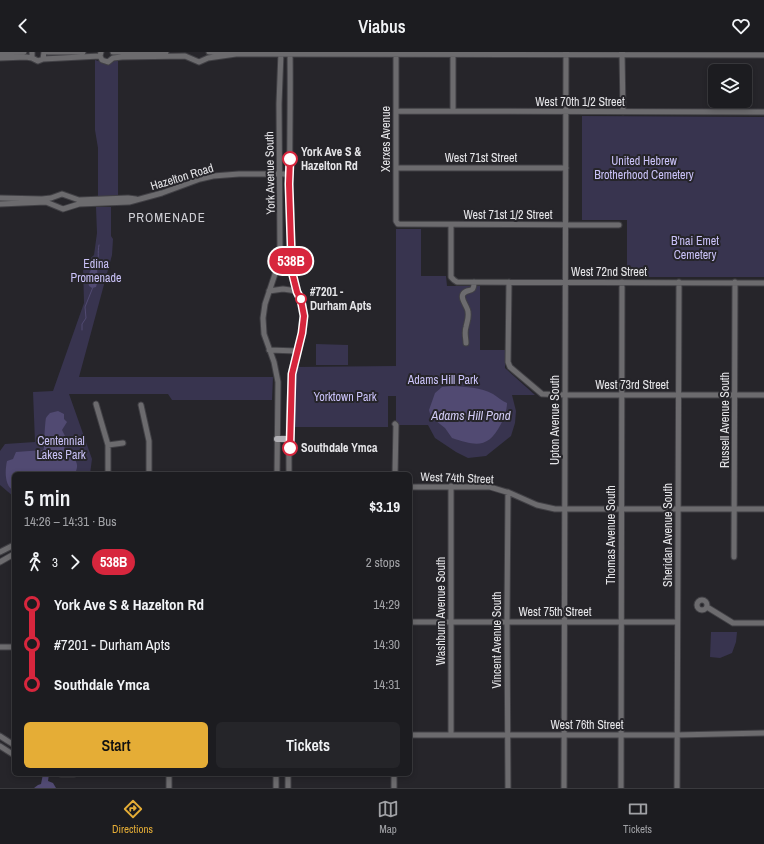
<!DOCTYPE html>
<meta charset="utf-8">
<style>
body{margin:0;font-family:"Archivo Narrow",sans-serif;background:#252529;color:#f1f3f6;height:100vh;display:flex;flex-direction:column;font-size:15px;white-space:nowrap}
*{box-sizing:border-box;margin:0}
p{font-size:13px;color:#a0a1a5}
.icon{flex:none;width:22px;height:22px;fill:none;stroke:currentColor;stroke-width:2;stroke-linecap:round;stroke-linejoin:round}
.map{position:relative;flex:1;overflow:hidden}
.side{position:absolute;left:12px;top:420px;width:400px;height:304px;display:flex;flex-direction:column;background:#1c1c20;border-radius:6px;box-shadow:0 2px 6px #0003,0 0 0 1px #3a3a3e}
.side>*{flex:none}
.badge{padding:0 8px;border-radius:13px;font-size:14px;line-height:26px}
.tools{position:absolute;left:708px;top:12px;display:grid;gap:8px}
.tools a{display:grid;place-items:center;width:44px;height:44px;border-radius:6px;background:#1c1c20;box-shadow:0 2px 6px #0003,0 0 0 1px #3a3a3e;font-size:20px}
.map>.badge{position:absolute;translate:-50% -50%;box-shadow:0 0 0 2px #fff}
.legs{display:flex;align-items:center;gap:6px;height:44px;padding:0 12px;font-size:13px}
.legs p{margin-inline-start:auto}
.head{display:flex;align-items:center;justify-content:space-between;height:68px;padding:0 12px}
h1{font-size:22px;font-weight:600;line-height:30px}
.cta{display:flex;gap:8px;margin-top:auto;padding:8px 12px}
.cta a{flex:1;height:46px;border-radius:6px;background:#e5ad36;color:#111;font-size:16px;font-weight:600;line-height:46px;text-align:center}
.cta a+a{background:#252529;color:#f1f3f6}
ul{padding:0 12px;list-style:none}
li{display:flex;align-items:center;gap:14px;height:40px;font-size:15px}
li i{display:grid;place-items:center;width:6px;height:100%;margin:0 5px;background:currentColor}
li i::after{content:'';width:10px;height:10px;margin:-5px;border:3px solid;border-radius:50%;background:#1c1c20}
li p{margin-inline-start:auto}
li:first-child i{background:linear-gradient(#0000 50%,currentColor 0)}
li:last-child i{background:linear-gradient(currentColor 50%,#0000 0)}
header{display:flex;justify-content:space-between;align-items:center;height:52px;padding:0 12px;background:#1c1c20;font-size:18px;font-weight:600}
.tab-bar{display:flex;justify-content:space-around;align-items:center;height:56px;border-top:1px solid #3a3a3e;background:#1c1c20;font-size:11px;color:#a0a1a5}
.tab-bar a{display:grid;justify-items:center;gap:2px}
.tab-bar .current{color:#e5ad36}
.map>svg:first-child{display:block}
.green{fill:#38344f}
.water{fill:#514a72}
.lines{fill:none;stroke-linecap:round;stroke-linejoin:round}
.stream{stroke:#514a72;stroke-width:1}
.minor-casing{stroke:#414045;stroke-width:7}
.major-casing{stroke:#414045;stroke-width:8}
.minor{stroke:#6c6b6e;stroke-width:5}
.major{stroke:#b2b1b6;stroke-width:6}
.line-1-casing{stroke:#fff;stroke-width:9}
.line-1{stroke:#d7263d;stroke-width:6}
.stop-1-dot{fill:#fff;stroke:#d7263d;stroke-width:2}
.labels{text-anchor:middle;stroke-width:4;stroke-linejoin:round;paint-order:stroke}
.street-label{font-size:12px;fill:#e5e5e8;stroke:#26252a}
.stop-label{font-size:12px;font-weight:bold;fill:#e5e5e8;stroke:#26252a;text-anchor:start}
.park-label{font-size:12px;fill:#cac2f8;stroke:#26252a}
.neighbourhood-label{font-size:13px;letter-spacing:1px;fill:#cfcfd5;stroke:#26252a}
.water-label{font-size:13px;font-style:italic;fill:#d1cbf4;stroke:#26252a}
</style>
<header><svg class="icon" aria-label="back" viewBox="0 0 24 24"><path d="M15 5l-7 7 7 7"/></svg>Viabus<svg class="icon" aria-label="heart" viewBox="0 0 24 24"><path d="M12 20l-8-8c-3-5 5-10 8-4 3-6 11-1 8 4z"/></svg></header>
<div class="map">
<svg width="764" height="736" viewBox="0 0 764 736">
<rect width="100%" height="100%" fill="#26252a"/>
<path class="green" d="M118,7v137h-20v-48l-3,-18v-70c9,3 14,4 23,-1z
M582,64l182,1v160h-137v-57h-45z
M96,155h15v29l2,3 -1,16 -33,122h194l-1,23h-100l-4,-6h-99l23,65 -2,15h-76v23l-14,-12v-34l5,-7 30,-2 -2,-50 20,-1 31,-88 -1,-38 11,-10 3,-22z
M396,177h25v47h25l1,10h33v64h25v18l30,27h-23l4,16 -1,12 -4,13 -25,20 -18,2 -12,-6 -21,-14 -7,-13h-32v-29h-8v31h-95l3,-60 100,-1z
M316,292l32,1v20h-32z
M711,580h26l-1,10 -4,11 -12,5 -10,-1z"/>
<path class="water" d="M93,215l4,1 1,12 -2,7 -4,1 -3,-2c-2,-8 -1,-13 4,-19z
M452,334c13,1 29,1 41,8 5,3 9,7 14,9 0,7 -3,15 -6,21 -13,25 -25,22 -49,14l-7,-10 -14,-11 -2,-7 6,-17 7,-6z
M58,359l6,3v5l3,3 -5,8 4,8 -2,12c9,9 17,10 11,24h-61v17c-10,-5 -9,-21 -7,-30l6,-2 3,-7 27,-2 1,-2c0,-2 1,-27 2,-30 1,-2 3,-4 4,-5z
M43,722h6l-1,7 5,2 3,5h-22l4,-3 3,-1z"/>
<g class="lines">
<path class="stream" d="M96,216c4,-8 1,-15 3,-23
M82,278v-6l4,-6 -1,-11 8,-20"/>
<g class="minor-casing">
<path id="minor" d="M32,0v6l6,3 5,-2 1,-7
M48,0h35
M101,0l-1,4 2,4 6,2 5,-4 9,-1 63,-1 14,6 9,-4 28,-4 528,1
M113,0h53
M209,0l22,1
M396,0v169l2,3 221,1
M453,0v59
M0,1l24,-1
M622,1l1,59
M0,6l26,-1 6,1
M43,7l57,-3
M396,59l368,1
M396,116h170
M0,146l42,1 9,-1 11,-4 17,6 49,-2 8,1
M0,152l46,-2 17,7 16,-5 50,-2 33,-9 38,-14 13,-3 26,-2h51
M451,173v52l3,3 3,2 307,1
M509,230l-1,80 2,5 32,27 23,1h199
M269,239l14,-2 14,2
M466,291c0,-5 -2,-10 0,-16 1,-5 3,-9 2,-15 0,-5 -8,-13 -5,-18 5,-7 11,1 11,-12
M269,298l28,1
M96,352l12,41v29
M141,353l8,36v33
M395,372l1,1 -1,49
M108,393l15,-2
M277,422l1,-92 -4,-20 -10,-28 -1,-16 2,-14 12,-36 3,-17 -1,-147 2,-52
M289,422c0,-33 -1,-67 3,-100 2,-19 11,-37 12,-56 1,-10 -3,-18 -7,-26 -5,-13 -6,-26 -6,-39 -3,-67 0,-134 -1,-200
M410,435h80l20,6 27,12 18,4h209
M0,500l14,-7
M734,505l1,-275
M0,510l14,-8
M697 553a5 5 0 1 1 10 0a5 5 0 1 1-10 0Z
M707,555l26,16h31
M410,570h267
M0,595h14
M410,683h266l88,-2
M451,683v-249
M0,684l14,9
M0,694l14,9
M61,722h13
M276,722v14
M169,736v-14
M288,736v-14
M394,736v-14
M508,736l-1,-170 1,-126
M564,736l2,-736
M621,736l1,-506
M677,736l2,-506"/>
</g>
<g class="major-casing">
<path id="major" d="M277,387h12"/>
</g>
<use href="#minor" class="minor"/>
<use href="#major" class="major"/>
</g>
<g class="lines">
<g class="line-1-casing">
<path id="line-1" d="M290,396l2,-74 10,-41 2,-17 -3,-16 -4,-8 -5,-20 -3,-88 1,-25"/>
</g>
<use href="#line-1" class="line-1"/>
</g>
<g class="stop-1-dot">
<circle cx="290" cy="107" r="7"/>
<circle cx="301" cy="247" r="5"/>
<circle cx="290" cy="396" r="7"/>
</g>
<g class="labels">
<g class="street-label">
<text x="580" y="54">West 70th 1/2 Street</text>
<text transform="translate(386 87) rotate(-90)" y="4">Xerxes Avenue</text>
<text x="481" y="110">West 71st Street</text>
<text transform="translate(270 121) rotate(-91)" y="4">York Avenue South</text>
<text transform="translate(182 125) rotate(-17)" y="4">Hazelton Road</text>
<text x="508" y="167">West 71st 1/2 Street</text>
<text x="609" y="224">West 72nd Street</text>
<text x="632" y="337">West 73rd Street</text>
<text transform="translate(555 368) rotate(-90)" y="4">Upton Avenue South</text>
<text transform="translate(725 368) rotate(-90)" y="4">Russell Avenue South</text>
<text transform="translate(457 426) rotate(2)" y="4">West 74th Street</text>
<text transform="translate(611 483) rotate(-90)" y="4">Thomas Avenue South</text>
<text transform="translate(668 483) rotate(-90)" y="4">Sheridan Avenue South</text>
<text transform="translate(441 559) rotate(-90)" y="4">Washburn Avenue South</text>
<text x="555" y="564">West 75th Street</text>
<text transform="translate(497 588) rotate(-90)" y="4">Vincent Avenue South</text>
<text x="587" y="677">West 76th Street</text>
</g>
<g class="stop-label">
<text x="301" y="104">York Ave S &amp;<tspan x="301" dy="14">Hazelton Rd</tspan></text>
<text x="310" y="244">#7201 -<tspan x="310" dy="14">Durham Apts</tspan></text>
<text x="301" y="400">Southdale Ymca</text>
</g>
<g class="park-label">
<text x="644" y="113">United Hebrew<tspan x="644" dy="14">Brotherhood Cemetery</tspan></text>
<text x="695" y="193">B'nai Emet<tspan x="695" dy="14">Cemetery</tspan></text>
<text x="96" y="216">Edina<tspan x="96" dy="14">Promenade</tspan></text>
<text x="443" y="332">Adams Hill Park</text>
<text x="345" y="349">Yorktown Park</text>
<text x="61" y="393">Centennial<tspan x="61" dy="14">Lakes Park</tspan></text>
</g>
<g class="neighbourhood-label">
<text x="167" y="170">PROMENADE</text>
</g>
<g class="water-label">
<text x="471" y="368">Adams Hill Pond</text>
</g>
</g>
</svg>
<div class="tools">
<a><svg class="icon" aria-label="layers" viewBox="0 0 24 24"><path d="M12 4l9 5-9 5-9-5zM3 14l9 5 9-5"/></svg></a>
</div>
<b class="badge" style="left:291px;top:209px;background:#d7263d;color:#fff">538B</b>
<section class="side">
<div class="head"><div><h1>5 min</h1><p>14:26 – 14:31 · Bus</p></div><b>$3.19</b></div>
<div class="legs"><svg class="icon" aria-label="walk" viewBox="0 0 24 24"><circle cx="13" cy="4" r="2"/><path d="M13 8l-2 6 4 7M11 14l-3 7M7 12l3-4h3l4 4"/></svg>3<svg class="icon" aria-label="forward" viewBox="0 0 24 24"><path d="M9 5l7 7-7 7"/></svg><b class="badge" style="background:#d7263d;color:#fff">538B</b><p>2 stops</p></div>
<ul>
<li><i style="color:#d7263d"></i><b>York Ave S &amp; Hazelton Rd</b><p>14:29</p></li>
<li><i style="color:#d7263d"></i><span>#7201 - Durham Apts</span><p>14:30</p></li>
<li><i style="color:#d7263d"></i><b>Southdale Ymca</b><p>14:31</p></li>
</ul>
<div class="cta"><a>Start</a><a>Tickets</a></div>
</section>
</div>
<nav class="tab-bar">
<a class="current"><svg class="icon" aria-label="directions" viewBox="0 0 24 24"><path d="M12 3l9 9-9 9-9-9zM9 14v-3h6M13 9l2 2-2 2"/></svg>Directions</a>
<a><svg class="icon" aria-label="map" viewBox="0 0 24 24"><path d="M3 6l6-2 6 2 6-2v14l-6 2-6-2-6 2zM9 4v14M15 6v14"/></svg>Map</a>
<a><svg class="icon" aria-label="tickets" viewBox="0 0 24 24"><path d="M3 7h18v10H3zM15 7v10"/></svg>Tickets</a>
</nav>
